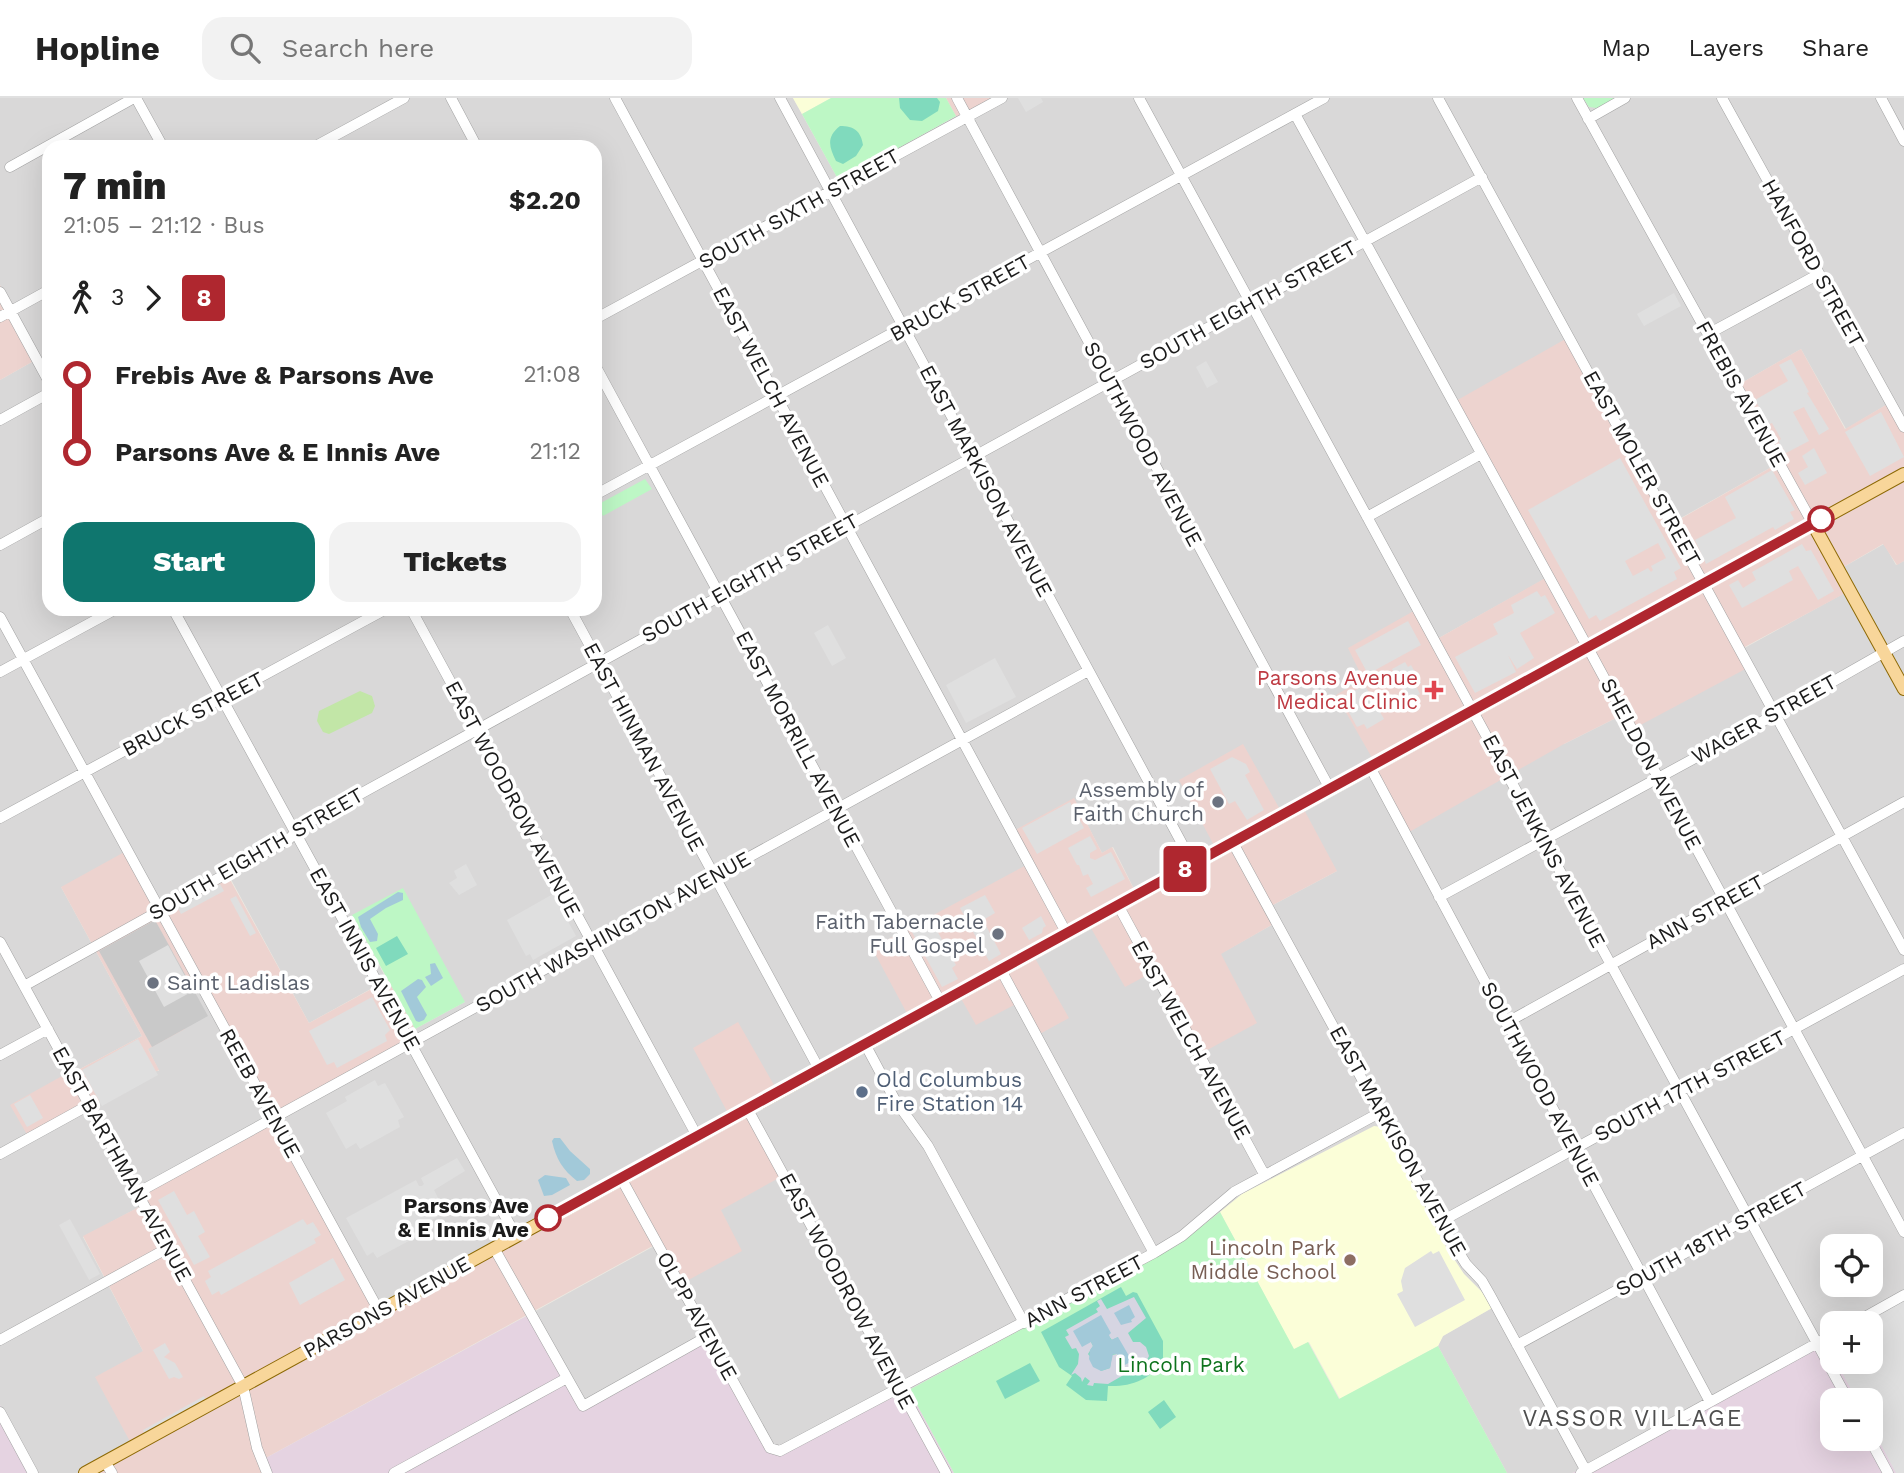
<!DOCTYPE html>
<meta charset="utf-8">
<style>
body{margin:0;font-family:"Work Sans",sans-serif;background:#f2f2f2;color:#222;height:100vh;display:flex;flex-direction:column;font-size:26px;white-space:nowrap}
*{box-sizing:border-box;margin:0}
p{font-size:23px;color:#767676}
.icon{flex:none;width:38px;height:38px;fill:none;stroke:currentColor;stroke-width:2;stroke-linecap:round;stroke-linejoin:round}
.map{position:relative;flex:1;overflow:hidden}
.side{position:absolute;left:42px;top:42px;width:560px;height:476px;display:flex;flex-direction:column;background:#fff;border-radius:21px;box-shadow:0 7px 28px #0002}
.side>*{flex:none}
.badge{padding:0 14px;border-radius:5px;font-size:24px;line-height:46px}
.fabs{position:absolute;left:1820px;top:1136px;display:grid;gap:14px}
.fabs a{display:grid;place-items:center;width:63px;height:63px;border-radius:14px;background:#fff;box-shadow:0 7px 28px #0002;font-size:35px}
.map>.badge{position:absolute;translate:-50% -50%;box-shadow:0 0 0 4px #fff}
.legs{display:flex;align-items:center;gap:10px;height:77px;padding:0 21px;font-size:23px}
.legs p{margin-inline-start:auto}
.overview{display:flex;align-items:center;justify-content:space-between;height:119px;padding:0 21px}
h1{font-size:38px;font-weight:800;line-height:52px}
.button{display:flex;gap:14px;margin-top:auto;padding:14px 21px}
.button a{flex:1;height:80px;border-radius:21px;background:#0f766e;color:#fff;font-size:28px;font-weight:800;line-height:80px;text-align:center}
.button a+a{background:#f2f2f2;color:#222}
ul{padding:0 21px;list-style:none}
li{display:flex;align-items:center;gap:24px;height:77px;font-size:26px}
li i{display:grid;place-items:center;width:10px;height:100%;margin:0 9px;background:currentColor}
li i::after{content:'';width:18px;height:18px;margin:-9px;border:5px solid;border-radius:50%;background:#fff}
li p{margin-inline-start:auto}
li:first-child i{background:linear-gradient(#0000 50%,currentColor 0)}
li:last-child i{background:linear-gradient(currentColor 50%,#0000 0)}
header{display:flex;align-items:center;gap:42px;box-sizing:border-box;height:98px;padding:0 35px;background:#fff;border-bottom:2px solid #e0e0e0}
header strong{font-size:33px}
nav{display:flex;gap:38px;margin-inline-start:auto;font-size:24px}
.search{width:490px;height:63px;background:#f2f2f2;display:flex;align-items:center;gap:18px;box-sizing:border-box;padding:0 24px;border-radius:21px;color:#767676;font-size:26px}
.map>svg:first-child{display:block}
.residential{fill:#d9d8d8;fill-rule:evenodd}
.commercial{fill:#edd3cf}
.industrial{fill:#e5d3e1;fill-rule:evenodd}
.education{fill:#fbfed8}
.religious{fill:#c9c9c9}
.grass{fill:#c2e6a7}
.park{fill:#bdf7c5}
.pitch{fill:#80dabd}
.parking{fill:#dfdfdf;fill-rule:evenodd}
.plaza{fill:#d6d5e2;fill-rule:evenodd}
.water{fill:#a2c9d9}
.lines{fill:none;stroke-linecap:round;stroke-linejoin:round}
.minor-casing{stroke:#a2a2a2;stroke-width:11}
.major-casing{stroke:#8d6905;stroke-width:14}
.minor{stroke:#fff;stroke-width:10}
.major{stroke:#f8d69a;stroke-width:12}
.line-1-casing{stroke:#fff;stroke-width:16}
.line-1{stroke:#af272f;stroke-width:10}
.stop-1-dot{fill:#fff;stroke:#af272f;stroke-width:3.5}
.health-dot{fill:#e0444e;stroke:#fff;stroke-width:2.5}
.worship-dot{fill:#6b7280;stroke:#fff;stroke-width:2.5}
.service-dot{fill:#5c6f8a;stroke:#fff;stroke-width:2.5}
.education-dot{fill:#8d6e63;stroke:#fff;stroke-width:2.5}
.labels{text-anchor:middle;stroke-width:7;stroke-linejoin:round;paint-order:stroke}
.street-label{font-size:21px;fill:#1b1b1b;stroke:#fff}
.health-label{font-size:21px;fill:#be3a42;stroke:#fff;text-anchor:end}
.worship-label{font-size:21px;fill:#5b616d;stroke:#fff;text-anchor:end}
.service-label{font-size:21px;fill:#4e5e75;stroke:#fff;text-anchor:start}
.stop-label{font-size:21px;font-weight:bold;fill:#1b1b1b;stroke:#fff;text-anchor:end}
.education-label{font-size:21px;fill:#785e54;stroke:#fff;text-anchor:end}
.park-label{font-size:21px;fill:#0e731d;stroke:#fff}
.neighbourhood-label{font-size:23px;letter-spacing:2px;fill:#4e4e4e;stroke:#fff}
</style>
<header>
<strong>Hopline</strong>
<div class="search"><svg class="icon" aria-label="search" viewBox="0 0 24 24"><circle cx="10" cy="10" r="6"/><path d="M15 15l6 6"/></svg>Search here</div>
<nav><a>Map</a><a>Layers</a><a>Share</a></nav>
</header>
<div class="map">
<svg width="1904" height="1375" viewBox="0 0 1904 1375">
<rect width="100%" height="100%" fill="#ece9e1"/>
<path class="residential" d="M0,0h793l46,83 117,-65h12l32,-18h583l6,9 11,-1 15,-8h289v325l-13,-21 -45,27 -45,-80 -63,36 39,79 -105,59 -122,53 -113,63 -89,9 216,96 60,-30 226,-124 -10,-21 44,-25 12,21 8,-4v732l-55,30h-17v9l-246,136 -14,5h-65l-69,-127 5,-10 49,-28 -10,-16 -18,-18 -18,-27 -64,-119 -162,84 -42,33 -269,145 -134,65 -67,-120 -126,69 -50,-91 188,-103 10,-92 -349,192 -238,-105 -60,32 60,114 -10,96 -45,26h-50l-38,-68v-1025l39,-22 -39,-73zM49,49h546v462h-546zM1074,701l28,54 11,-6 24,48 80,-44 120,20 -68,36 8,15 -57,32 -65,17 -67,-49 -129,72 72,-132zM228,776l81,149 78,-43 -35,-65 113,87 -50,27 -1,12 -138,76 -73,-132 -31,17 -24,47 11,22h-88l9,-2 62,-33 -81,-149 101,23zM1832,1148h39v38h-39z"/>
<path class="commercial" d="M946,0h54l-32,18h-12z
M0,187l39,73 -39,22z
M1569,239l104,186 104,-59 -39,-79 40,-23 23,-13 44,80 46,-27 13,21v138l-7,4 -14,-21 -43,25 11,21 -110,59 10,17 -118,63 -9,-15 -60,30 -160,91 -37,-68 8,-4 -39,-68 27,-16 -15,-31 71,-40 18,31 112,-63 -95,-174z
M1243,646l39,69 19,-9 36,67 -68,36 8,15 -56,32 36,69 -59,32 -43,-84 -30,16 -37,-64 -56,30 37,65 -33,18 -18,-33 -42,22 -17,-30 -48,26 -39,-73 158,-85 -17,-32 61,-33 28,55 10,-6 25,48 80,-44 -38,-71z
M128,752l35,60 64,-36 82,149 79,-43 27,49 -1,12 -138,76 105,192 349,-192 -37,-69 45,-26 40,70 -29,16 37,66 -65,36 21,41 -61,33 -23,-41 -394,216 2,14h-178l45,-26 -38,-70 48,-26 -60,-115 60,-31 -6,-12 138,-76 -72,-131 -31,16 13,27 -37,20 11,21 -130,68 -19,-33 61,-34 9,-2 62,-33 -81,-149z"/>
<path class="industrial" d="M1904,1195v180h-332l14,-5 246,-136v30h39v-39zM1832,1302h39v38h-39z
M532,1215l50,91 126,-69 66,120 135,-65 45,83h-688l-2,-14z
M0,1307l38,68h-38z"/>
<path class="education" d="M793,0h38l-29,16z
M1374,1028l8,1 64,120 18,27 18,18 10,16 -49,28 -5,10 -98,53 -31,-57 -15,8 -74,-138 22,-18z"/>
<path class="religious" d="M155,822l53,96 -56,31 -53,-96z"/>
<path class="grass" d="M360,593l12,5 3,10 -3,7 -43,21 -6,-2 -6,-11 2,-10z"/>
<path class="park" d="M831,0h115l10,18 -117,65 -37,-67z
M1583,0h32l-18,10 -8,-1z
M645,381l7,10 -49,27 -6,-11z
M403,790l62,114 -50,27 -63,-114z
M1220,1114l74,137 14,-7 31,57 99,-53 69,127h-553l-45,-83 269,-145z"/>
<path class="pitch" d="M899,0h38l3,4 -2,9 -16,10 -12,-1 -10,-12z
M840,28c14,0 21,5 23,19l-7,11 -13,8 -7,-3c-7,-14 -10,-24 4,-35z
M397,838l11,18 -22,12 -10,-18z
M1121,1189l5,9 7,-4 4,1 26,48v19c-12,20 -33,27 -55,26l-1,15 -21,-1 -20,-15 6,-9 -13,-9 -18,-35z
M1030,1265l10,18 -35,18 -9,-18z
M1164,1302l12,17 -16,12 -12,-17z"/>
<path class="parking" d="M1018,0h23l2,4 -17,10z
M1674,195l7,13 -37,20 -7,-12z
M1791,261l18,33 -2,1 22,36 -10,6 -15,-28 -11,5 16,29 -23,12 -8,-12 3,-2 -9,-16 -3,1 -14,-24 33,-19 -9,-16z
M1206,263l12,21 -11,6 -11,-21z
M1881,314l23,45 -34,19 -25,-44z
M1814,350l13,25 -22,12 -7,-12 10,-6 -6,-11z
M1620,360l61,110 -7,4 3,7 -77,42 -4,-6 -7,4 -61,-109zM1658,445l8,15 -15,8 2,4 -2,2 -3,-4 -15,8 -8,-15z
M1772,372l23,40 -5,2 4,7 -19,11 -2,-3 -67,37 -11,-24 41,-22 -11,-21z
M1802,446l4,7 5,-1 23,41 -16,9 -20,-34 -9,5 4,9 -51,28 -13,-23 9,-5 5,8 13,-8 -4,-8z
M1537,493l4,6 4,-2 10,18 -35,20 14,25 -17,11 -9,-14 8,17 -41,21 -20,-36 43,-23 -5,-10 21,-11 -3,-8z
M1408,523l13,24 -53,29 -13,-24z
M828,527l18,33 -14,8 -18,-33z
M995,560l21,39 -50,26 -20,-38z
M1405,564l3,5 3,-2 10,18 -5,3 4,8 -11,6 -17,-31z
M1365,587l19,34 -17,10 -3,-5 -7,3 -16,-29z
M1232,659l14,7 4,8 -5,3 19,35 -17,10 -12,-19 -6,3 -19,-35z
M1070,704l14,26 -47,26 -15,-26z
M1090,738l7,13 -7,4v5l5,2 16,-8 14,27 -34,18 -5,-9 7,-4 -5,-10 -5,2 -4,-11h-2l-9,-17z
M466,766l11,21 -18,10 -10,-12 8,-5 -3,-7z
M220,786l4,7 -43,23 -4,-7z
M553,796l23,42 -43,24 -3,-6 -4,2 -19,-36z
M985,797l10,18 -12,7 18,34 -12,7 -29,-53z
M236,798l20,37 -6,3 -20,-37z
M1041,818l5,10 -3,2 -1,5 -13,7 -7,-12z
M928,825l2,4 4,-2 22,40 -4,3 6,11 -16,8 -30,-55z
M168,847l25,46 -29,16 -25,-46z
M372,899l18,33 -5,5 2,6 -50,27 -3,-6 -7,3 -18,-34z
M138,941l20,36 -56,31 -20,-36z
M375,982l3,6 7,-3 19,34 -6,3 2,7 -40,22 -4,-6 -10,6 -20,-36 21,-12 -2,-4z
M30,997l13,23 -16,9 -13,-23z
M457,1060l8,13 -31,19 11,22 -15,9 3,7 -56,30 -4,-6 -6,4 -21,-38 70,-38 3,6h3l2,-2 -3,-6z
M174,1093l13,24 7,-4 11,21 -7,4 12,21 -16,8 -36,-65z
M70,1121l30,55 -11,6 -30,-55z
M303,1121l4,6 6,-3 8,13 -7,4 2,4 -95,52 -2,-4 -7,4 -7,-14 6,-4 -3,-6z
M1431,1153l2,3 6,-3 26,49 -50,27 -18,-33 6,-3 -2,-10 4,-13z
M333,1160l12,22 -45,25 -11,-22z
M1904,1195v180h-8l-25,-47v-26h-14l-21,-38h35v-39h-22z
M165,1245l5,9 -6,5 11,6 8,14 -4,2 -5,-2 -5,2 -16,-29z
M204,1298l1,3 -61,34 -1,-3z"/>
<path class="plaza" d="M1134,1199l12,21 -18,15 5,9h7l6,5 3,9 -3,6 -38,22 -14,-1 -1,3 -6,-1 3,-4 -5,-4 -3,5 -1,-4 -6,-5 -4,2 7,-11 1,-10 -3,-6 -4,1 -7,-12 4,-2 -3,-5 32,-18 -2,-3 4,-3 -3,-5 4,-2 6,10zM1108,1237l4,5 6,-3 -1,17 -5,1 -2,13 -9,3 -13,-17 5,-8 -2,-4z"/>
<path class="water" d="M398,794l5,1v7l-17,8 -16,11 8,15 -1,7 -7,1 -9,-15 -3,-10z
M435,865l8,15 -12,8 -6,-9 6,-3 -1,-10z
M418,881l4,1 4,7 -9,10 10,18 -3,5 -5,2 -3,-1 -15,-30z
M554,1040h6l10,13 20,18v5l-6,6 -7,1c-14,-11 -21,-22 -25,-40z
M545,1077l21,3 4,7 -18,10 -8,1 -6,-16z
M1129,1207l6,12 -4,3 1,2 -11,3 -7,-12z
M1101,1217l10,18 -2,2 2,5 7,-3 14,24 -9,5 -6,-12h-4l-3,14 -9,3 -8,-4 -4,-8 1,-9 3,-4 -2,-4 -9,5 -9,-16z"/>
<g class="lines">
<g class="minor-casing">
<path id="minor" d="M136,0l27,49
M451,0l26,49
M615,0l452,836
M780,0l413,766
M957,0l373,691
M1139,0l709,1302
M1438,0l466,852
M1577,0l236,426
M1722,0l182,329
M1881,0l23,43
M1295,16l293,534 316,584
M1588,21l37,-21
M314,49l90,-49
M10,69l124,-69
M0,194l49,90
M0,219l49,-27
M595,221l407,-221
M1708,236l111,-60
M595,267l346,638
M0,322l49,-27
M595,397l729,-397
M1367,419l114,-63
M0,447l49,-27
M173,511l343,627
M411,511l286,527
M570,511l249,460
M0,519l379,694
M0,574l116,-63
M1370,669l340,635
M0,720l386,-209
M1233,745l207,379 26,42 16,17 8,14 97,178
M1439,799l337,-183 128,-73
M1118,807l146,269
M0,844l243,444 14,62 10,25
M1001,872l153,283
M24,888l265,-147 13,-13 1180,-649
M1506,925l398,-221
M865,946l30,56 33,46 96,177
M0,957l48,-26
M747,1010l199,365
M0,1056l89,-49
M621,1080l149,270 10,3 374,-198 28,-17 52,-44 147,-80
M137,1095l951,-522
M1440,1124l464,-253
M494,1150l89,158 125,-70
M1854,1225l50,-28
M0,1242l168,-92
M1517,1247l387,-212
M0,1314l33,61
M1869,1340l19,35
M105,1364l7,11
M394,1375l173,-95
M1581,1375l251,-138"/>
</g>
<g class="major-casing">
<path id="major" d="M1813,426l91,165
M85,1375l1819,-999"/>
</g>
<use href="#minor" class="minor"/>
<use href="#major" class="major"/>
</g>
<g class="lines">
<g class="line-1-casing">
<path id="line-1" d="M548,1120l1273,-699"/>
</g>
<use href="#line-1" class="line-1"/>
</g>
<g class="stop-1-dot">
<circle cx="1821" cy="421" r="12"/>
<circle cx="548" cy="1120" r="12"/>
</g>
<path class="health-dot" d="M1430.5 581.5h7v7h7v7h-7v7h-7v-7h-7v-7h7z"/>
<g class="worship-dot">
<circle cx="1218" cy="704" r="7"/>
<circle cx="998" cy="836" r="7"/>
<circle cx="153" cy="885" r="7"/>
</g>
<circle class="service-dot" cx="862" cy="994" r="7"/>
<circle class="education-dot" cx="1350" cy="1162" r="7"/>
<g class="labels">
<g class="street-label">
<text transform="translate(799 111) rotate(-29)" y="7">SOUTH SIXTH STREET</text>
<text transform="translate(1813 165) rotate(61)" y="7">HANFORD STREET</text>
<text transform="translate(960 200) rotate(-29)" y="7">BRUCK STREET</text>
<text transform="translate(1248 207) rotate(-29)" y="7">SOUTH EIGHTH STREET</text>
<text transform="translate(771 289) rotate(62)" y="7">EAST WELCH AVENUE</text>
<text transform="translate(1741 296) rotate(61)" y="7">FREBIS AVENUE</text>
<text transform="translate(1143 346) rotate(62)" y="7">SOUTHWOOD AVENUE</text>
<text transform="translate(1642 370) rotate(61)" y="7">EAST MOLER STREET</text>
<text transform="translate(986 383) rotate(62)" y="7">EAST MARKISON AVENUE</text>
<text transform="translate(750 480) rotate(-29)" y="7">SOUTH EIGHTH STREET</text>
<text transform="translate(193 616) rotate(-28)" y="7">BRUCK STREET</text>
<text transform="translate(1764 621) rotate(-29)" y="7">WAGER STREET</text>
<text transform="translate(798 641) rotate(62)" y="7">EAST MORRILL AVENUE</text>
<text transform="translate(644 649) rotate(62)" y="7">EAST HINMAN AVENUE</text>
<text transform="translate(1651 666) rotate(62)" y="7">SHELDON AVENUE</text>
<text transform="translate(513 701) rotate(62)" y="7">EAST WOODROW AVENUE</text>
<text transform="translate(1544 743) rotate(62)" y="7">EAST JENKINS AVENUE</text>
<text transform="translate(256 756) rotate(-30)" y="7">SOUTH EIGHTH STREET</text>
<text transform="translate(1705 814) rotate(-29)" y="7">ANN STREET</text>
<text transform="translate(613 834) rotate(-29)" y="7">SOUTH WASHINGTON AVENUE</text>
<text transform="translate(365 861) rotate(61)" y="7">EAST INNIS AVENUE</text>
<text transform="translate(1191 942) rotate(61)" y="7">EAST WELCH AVENUE</text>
<text transform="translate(1540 986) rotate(62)" y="7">SOUTHWOOD AVENUE</text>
<text transform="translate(1690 988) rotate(-28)" y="7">SOUTH 17TH STREET</text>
<text transform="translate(260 995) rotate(61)" y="7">REEB AVENUE</text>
<text transform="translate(1398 1043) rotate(61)" y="7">EAST MARKISON AVENUE</text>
<text transform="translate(122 1066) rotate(61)" y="7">EAST BARTHMAN AVENUE</text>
<text transform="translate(1711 1141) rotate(-29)" y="7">SOUTH 18TH STREET</text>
<text transform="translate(847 1193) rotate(62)" y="7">EAST WOODROW AVENUE</text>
<text transform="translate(1084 1193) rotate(-28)" y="7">ANN STREET</text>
<text transform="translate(387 1209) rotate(-29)" y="7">PARSONS AVENUE</text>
<text transform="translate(697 1218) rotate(61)" y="7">OLPP AVENUE</text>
</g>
<g class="health-label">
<text x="1418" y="587">Parsons Avenue<tspan x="1418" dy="24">Medical Clinic</tspan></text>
</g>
<g class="worship-label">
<text x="1204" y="699">Assembly of<tspan x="1204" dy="24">Faith Church</tspan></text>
<text x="984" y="831">Faith Tabernacle<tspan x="984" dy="24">Full Gospel</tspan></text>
<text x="167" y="892" text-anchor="start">Saint Ladislas</text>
</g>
<g class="service-label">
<text x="876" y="989">Old Columbus<tspan x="876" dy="24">Fire Station 14</tspan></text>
</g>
<g class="stop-label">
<text x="529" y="1115">Parsons Ave<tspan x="529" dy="24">&amp; E Innis Ave</tspan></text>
</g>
<g class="education-label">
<text x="1336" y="1157">Lincoln Park<tspan x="1336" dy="24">Middle School</tspan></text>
</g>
<g class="park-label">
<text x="1181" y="1274">Lincoln Park</text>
</g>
<g class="neighbourhood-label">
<text x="1633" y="1328">VASSOR VILLAGE</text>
</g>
</g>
</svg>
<div class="fabs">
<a><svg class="icon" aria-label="locate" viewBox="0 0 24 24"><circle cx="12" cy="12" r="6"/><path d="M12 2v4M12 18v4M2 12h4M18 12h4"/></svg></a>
<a>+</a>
<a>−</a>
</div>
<b class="badge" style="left:1185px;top:771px;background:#af272f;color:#fff">8</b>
<section class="side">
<div class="overview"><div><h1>7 min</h1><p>21:05 – 21:12 · Bus</p></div><b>$2.20</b></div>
<div class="legs"><svg class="icon" aria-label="walk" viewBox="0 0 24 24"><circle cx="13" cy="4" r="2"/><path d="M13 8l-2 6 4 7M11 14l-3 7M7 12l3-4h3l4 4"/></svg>3<svg class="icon" aria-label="forward" viewBox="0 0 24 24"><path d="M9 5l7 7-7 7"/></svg><b class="badge" style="background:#af272f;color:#fff">8</b></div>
<ul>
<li><i style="color:#af272f"></i><b>Frebis Ave &amp; Parsons Ave</b><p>21:08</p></li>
<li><i style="color:#af272f"></i><b>Parsons Ave &amp; E Innis Ave</b><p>21:12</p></li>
</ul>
<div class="button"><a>Start</a><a>Tickets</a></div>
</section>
</div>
